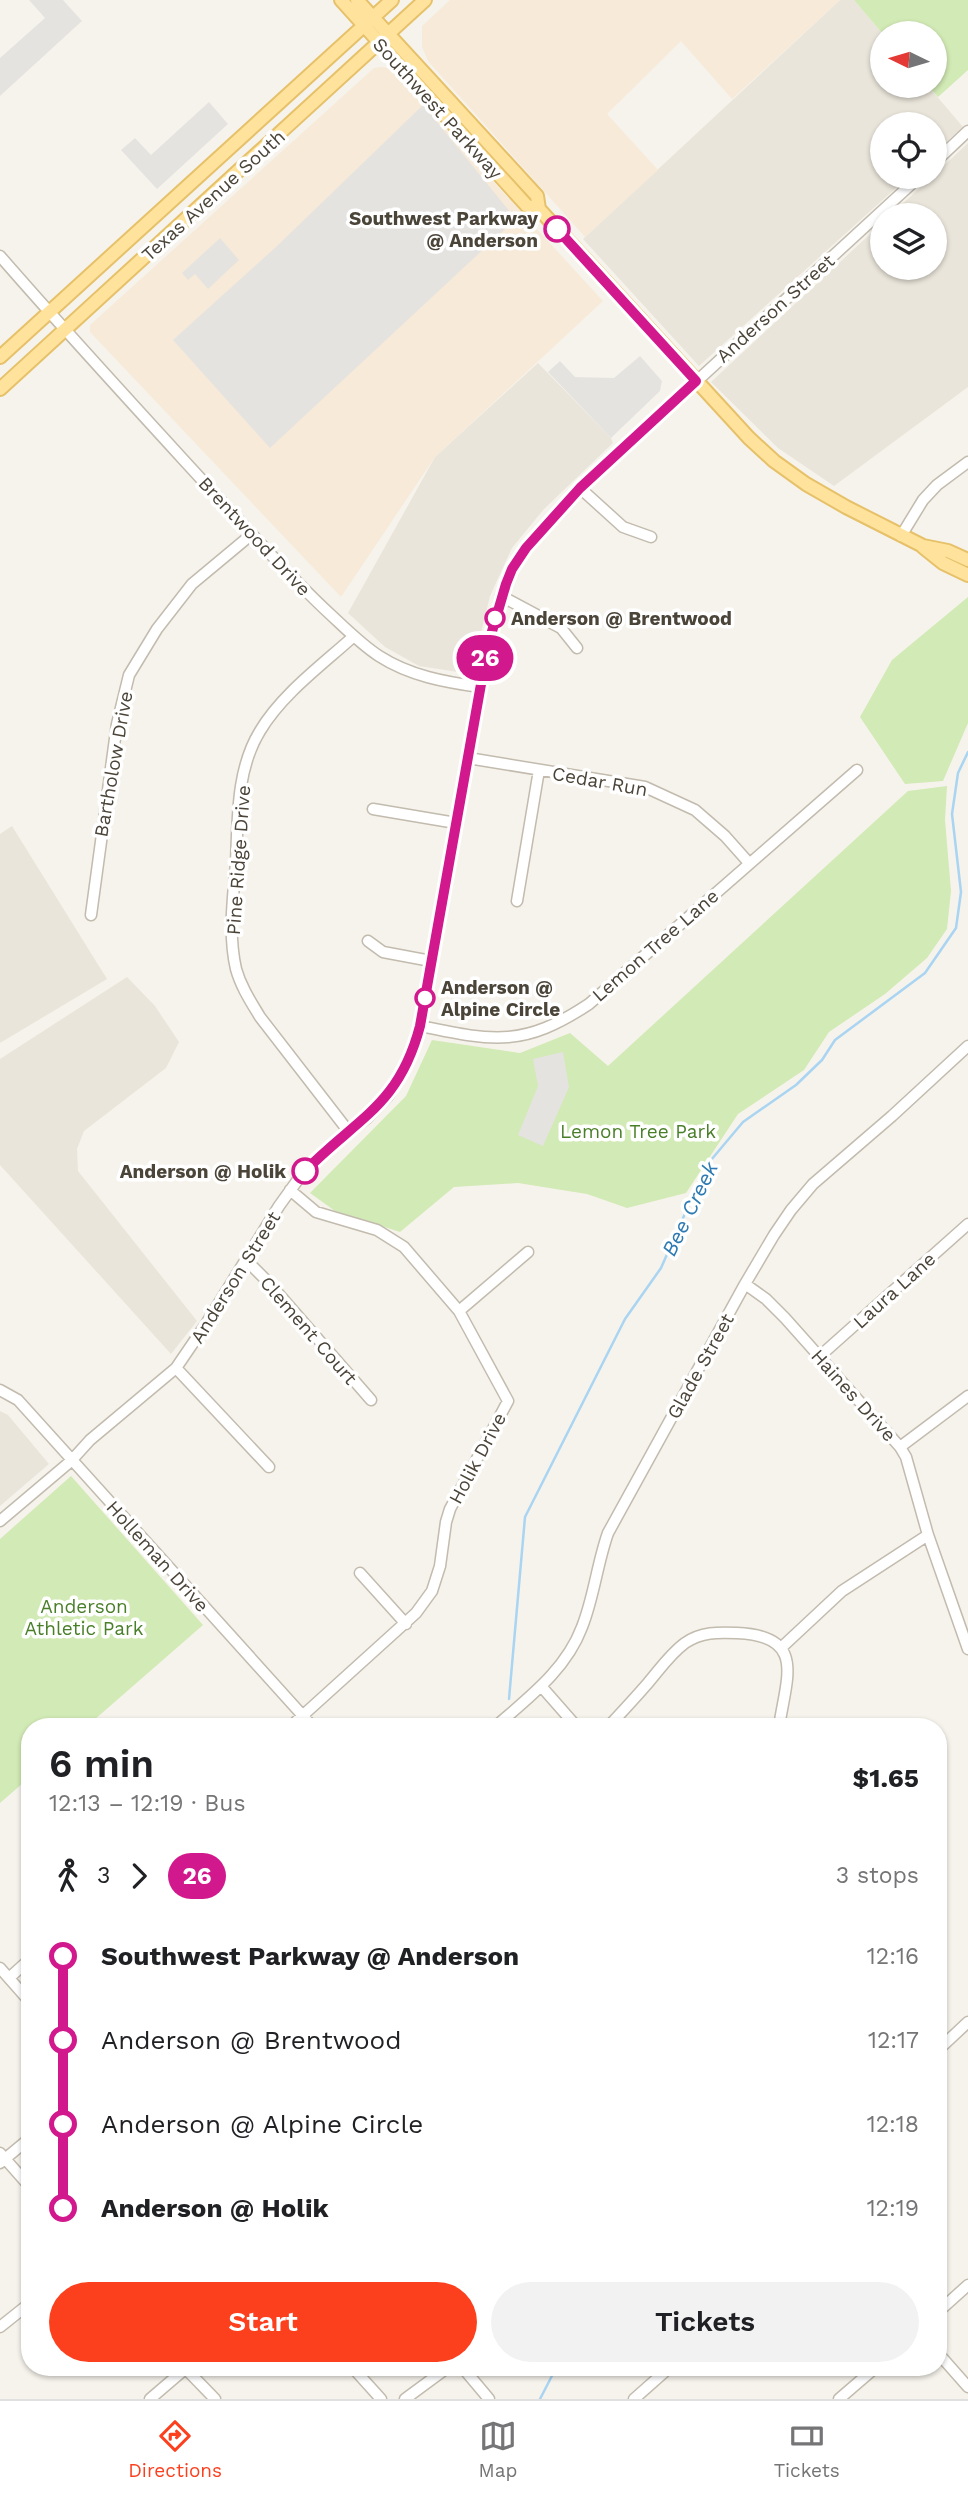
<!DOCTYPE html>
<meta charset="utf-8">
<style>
body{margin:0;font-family:"Work Sans",sans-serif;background:#f2f2f2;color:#202124;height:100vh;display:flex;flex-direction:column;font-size:26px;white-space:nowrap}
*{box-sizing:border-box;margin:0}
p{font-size:23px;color:#757577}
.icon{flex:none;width:38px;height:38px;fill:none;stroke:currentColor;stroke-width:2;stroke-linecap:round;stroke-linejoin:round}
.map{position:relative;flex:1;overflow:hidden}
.side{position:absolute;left:21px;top:1718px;width:926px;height:658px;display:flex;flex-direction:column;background:#fff;border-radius:28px;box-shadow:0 2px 5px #0004}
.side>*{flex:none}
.badge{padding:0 14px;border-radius:23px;font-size:24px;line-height:46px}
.needle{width:46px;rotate:275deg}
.buttons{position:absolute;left:870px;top:21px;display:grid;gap:14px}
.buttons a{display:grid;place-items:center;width:77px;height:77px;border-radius:50%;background:#fff;box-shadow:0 2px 5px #0004;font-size:35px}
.map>.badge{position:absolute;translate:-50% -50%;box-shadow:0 0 0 4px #fff}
.legs{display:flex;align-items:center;gap:10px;height:77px;padding:0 28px;font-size:23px}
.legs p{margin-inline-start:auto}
.headline{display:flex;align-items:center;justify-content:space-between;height:119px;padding:0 28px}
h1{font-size:38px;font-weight:600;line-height:52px}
.cta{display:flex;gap:14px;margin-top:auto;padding:14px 28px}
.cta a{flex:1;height:80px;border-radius:42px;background:#fc3f1d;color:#fff;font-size:28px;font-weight:600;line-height:80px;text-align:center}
.cta a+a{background:#f2f2f2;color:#202124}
ul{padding:0 28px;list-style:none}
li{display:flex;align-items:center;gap:24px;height:84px;font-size:26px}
li i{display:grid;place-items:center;width:10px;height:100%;margin:0 9px;background:currentColor}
li i::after{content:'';width:18px;height:18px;margin:-9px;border:5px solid;border-radius:50%;background:#fff}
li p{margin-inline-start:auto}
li:first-child i{background:linear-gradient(#0000 50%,currentColor 0)}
li:last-child i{background:linear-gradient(currentColor 50%,#0000 0)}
.tab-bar{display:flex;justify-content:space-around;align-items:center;height:98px;border-top:2px solid #e0e0e0;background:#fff;font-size:19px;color:#757577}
.tab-bar a{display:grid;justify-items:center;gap:4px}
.tab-bar .on{color:#fc3f1d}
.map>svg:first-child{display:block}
.residential{fill:#eae5da}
.commercial{fill:#f7ead8}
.green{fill:#d2eab5}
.parking{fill:#e5e3e0}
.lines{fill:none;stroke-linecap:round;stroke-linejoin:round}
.stream{stroke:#a9d4f2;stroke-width:2.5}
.minor-casing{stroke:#c2bbae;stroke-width:13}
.major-casing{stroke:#e6c16a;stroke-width:16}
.minor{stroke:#fff;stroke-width:10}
.major{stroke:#ffe39c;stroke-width:12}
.line-1-casing{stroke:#fff;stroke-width:16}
.line-1{stroke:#d2188d;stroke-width:10}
.stop-1-dot{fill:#fff;stroke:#d2188d;stroke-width:3.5}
.labels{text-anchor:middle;stroke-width:7;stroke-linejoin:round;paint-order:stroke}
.street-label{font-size:19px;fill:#4b4439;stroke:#fff}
.stop-label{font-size:19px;font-weight:bold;fill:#4b4439;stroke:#fff;text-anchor:end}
.park-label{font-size:19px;fill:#4a7f2a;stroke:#fff}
.water-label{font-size:21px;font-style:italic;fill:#2e7ab2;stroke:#fff}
</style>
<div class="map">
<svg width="968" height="2399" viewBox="0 0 968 2399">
<rect width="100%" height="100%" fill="#f6f3ec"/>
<path class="residential" d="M840,0h14l28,33v53h46l35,41 -28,25 -1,-28h-52v53h26l-209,189 -116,-127z
M968,143v244l-134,99 -56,-38 -67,-66 171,-159v45h52v-53h-44l42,-38h2l1,-3z
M538,363l73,75 2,5 -69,66 -32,39 -22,48 -19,78 -52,-8 -34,-19 -37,-34 87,-156z
M12,826l95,153 -107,64v-209z
M127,977l28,29 24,36 -13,26 -82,63 -7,18 1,22 119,150 -26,33 -171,-189v-106z
M0,1411l8,4 41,49 -49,42z"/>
<path class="commercial" d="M450,0h390l-108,99 -51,-58 -74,73 51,56 -73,67 -157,-176 -6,-14v-21z
M381,67l8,1 214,233 -168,156 -94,140 -251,-265v-7l284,-257z"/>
<path class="green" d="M854,0h114v70l-30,27 -10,-11h6v-53h-52z
M968,597v126l-25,58 -38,3 -45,-67 32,-57z
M947,786l-2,34 6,71 -4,38 -20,29 -42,36 -56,38 -25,38 -66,44 -52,79 -59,15 -40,-14 -69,-11 -64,4 -54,45 -65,-21 -25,-18 96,-97 26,-56 88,13 50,-20 38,33 300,-275z
M71,1476l132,149 -117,102h-56v50l-30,26v-264z"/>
<path class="parking" d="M29,0h34l19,21 -82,75v-38l45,-40z
M209,102l19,22 -71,65 -36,-39 14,-12 16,17z
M423,105l93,114 -246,229 -97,-108 104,-94z
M220,238l19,22 -31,29 -13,-15 -7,6 -6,-7z
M640,356l22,25 -2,10 -49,47 -63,-66 12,-11 15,16 39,1z
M563,1052l6,35 -26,59 -25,-11 20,-49 -5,-27z"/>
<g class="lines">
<path class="stream" d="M509,1699l16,-182 100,-198 36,-51 45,-102 37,-44 53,-37 26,-25 13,-20 90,-67 31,-45 5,-36 -9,-78 6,-41 10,-21
M540,2399l16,-31"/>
<g class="minor-casing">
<path id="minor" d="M934,163l34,-32
M0,256c73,84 149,166 224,248 35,38 69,76 107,111 15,14 31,30 48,41 31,20 66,26 101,31
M580,488l43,39 28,10
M901,536l22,-36 14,-15 31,-23
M501,596l60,32 16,20
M468,758l177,29 50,23 30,26 24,27
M373,809l83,14
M517,901l22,-131
M91,915l26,-191 12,-49 28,-46 35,-45 60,-50
M368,941l15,11 48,9
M420,1026c73,15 103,22 169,-22l268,-234
M349,1132l-89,-115c-9,-15 -19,-30 -24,-48 -8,-35 -3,-71 0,-107 2,-43 0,-92 24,-131 22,-37 62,-66 94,-95
M246,1260l24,24 101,116
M745,1284l21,15 19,19 115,129 6,10 22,78 40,114
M459,1311l69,-59
M820,1356l148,-132
M176,1368l93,99
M0,1390l18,10 295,327
M900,1447l68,-51
M0,1521l71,-60 19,-21 86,-72 30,-44 73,-118 23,-32 29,-28 36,-28 21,-22 15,-24 10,-21 7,-25 68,-381 13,-49 11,-27 14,-21 22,-26 40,-41 331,-304
M360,1573l46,51
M782,1647l60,-56 86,-56
M541,1686l36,41
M290,1727l126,-114 16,-22 8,-25 6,-44 4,-13 58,-108 -49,-90 -55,-64 -27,-17 -61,-18 -26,-22
M495,1727c33,-29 71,-57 87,-100 12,-30 15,-63 26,-94l137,-249 29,-49 17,-25 22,-26 79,-68 76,-70
M608,1727c14,-15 27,-29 40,-44 12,-14 22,-29 37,-40 16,-11 33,-11 52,-10 70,3 49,45 42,94
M0,1968l30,34
M9,1978l21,-19
M938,2050l30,-28
M0,2153l30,34
M0,2163l30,-25
M938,2312l30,-27
M0,2327l30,-24
M938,2353l30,34
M185,2368l30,31
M353,2368l28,31
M463,2368l26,31
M150,2399l35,-30
M405,2399l42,-31
M634,2399l35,-31
M839,2399l36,-31"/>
</g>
<g class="major-casing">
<path id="major" d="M341,0l186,206 12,3
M357,0l180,196 2,13 210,229 25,23 32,23 40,23 77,39 25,5 20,9
M0,357l392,-357
M0,389l425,-389
M923,547l20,16 25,12"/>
</g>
<use href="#minor" class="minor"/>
<use href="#major" class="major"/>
</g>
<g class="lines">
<g class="line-1-casing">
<path id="line-1" d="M305,1171c52,-53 94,-65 115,-145l68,-381 18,-61 6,-15 14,-21 54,-60 116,-107 -139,-152"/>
</g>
<use href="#line-1" class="line-1"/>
</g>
<g class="stop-1-dot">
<circle cx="557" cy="229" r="12"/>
<circle cx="495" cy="618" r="9"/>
<circle cx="425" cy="998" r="9"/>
<circle cx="305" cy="1171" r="12"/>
</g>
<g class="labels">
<g class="street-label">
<text transform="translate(438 108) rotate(48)" y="7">Southwest Parkway</text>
<text transform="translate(213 195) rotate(-42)" y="7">Texas Avenue South</text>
<text transform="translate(775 308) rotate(-42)" y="7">Anderson Street</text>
<text transform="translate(255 536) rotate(47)" y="7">Brentwood Drive</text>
<text transform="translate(113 764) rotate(-80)" y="7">Bartholow Drive</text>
<text transform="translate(600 781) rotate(10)" y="7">Cedar Run</text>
<text transform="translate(238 860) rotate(-86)" y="7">Pine Ridge Drive</text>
<text transform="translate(655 945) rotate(-41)" y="7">Lemon Tree Lane</text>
<text transform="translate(235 1277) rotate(-58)" y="7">Anderson Street</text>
<text transform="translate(894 1290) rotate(-42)" y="7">Laura Lane</text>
<text transform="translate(309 1330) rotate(49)" y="7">Clement Court</text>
<text transform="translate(700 1366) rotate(-61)" y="7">Glade Street</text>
<text transform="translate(854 1395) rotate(48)" y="7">Haines Drive</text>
<text transform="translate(477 1458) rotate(-62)" y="7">Holik Drive</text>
<text transform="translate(158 1556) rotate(48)" y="7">Holleman Drive</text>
</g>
<g class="stop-label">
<text x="538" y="225">Southwest Parkway<tspan x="538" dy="22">@ Anderson</tspan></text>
<text x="511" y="625" text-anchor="start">Anderson @ Brentwood</text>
<text x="441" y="994" text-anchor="start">Anderson @<tspan x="441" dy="22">Alpine Circle</tspan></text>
<text x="286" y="1178">Anderson @ Holik</text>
</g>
<g class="park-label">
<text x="638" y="1138">Lemon Tree Park</text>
<text x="84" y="1613">Anderson<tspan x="84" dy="22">Athletic Park</tspan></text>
</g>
<g class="water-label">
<text transform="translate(690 1209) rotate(-64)" y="7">Bee Creek</text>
</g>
</g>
</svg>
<div class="buttons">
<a><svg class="needle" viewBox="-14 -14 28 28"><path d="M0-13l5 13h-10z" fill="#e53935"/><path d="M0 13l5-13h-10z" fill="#757577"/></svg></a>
<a><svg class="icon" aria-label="locate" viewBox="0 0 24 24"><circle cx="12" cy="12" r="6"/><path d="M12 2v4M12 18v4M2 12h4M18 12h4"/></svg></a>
<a><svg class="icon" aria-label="layers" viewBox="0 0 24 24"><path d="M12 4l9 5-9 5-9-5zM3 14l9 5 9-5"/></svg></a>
</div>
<b class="badge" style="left:485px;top:658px;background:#d2188d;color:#fff">26</b>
<section class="side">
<div class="headline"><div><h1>6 min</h1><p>12:13 – 12:19 · Bus</p></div><b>$1.65</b></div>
<div class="legs"><svg class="icon" aria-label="walk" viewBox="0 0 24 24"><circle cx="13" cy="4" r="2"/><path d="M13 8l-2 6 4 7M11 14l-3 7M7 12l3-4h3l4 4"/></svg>3<svg class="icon" aria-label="forward" viewBox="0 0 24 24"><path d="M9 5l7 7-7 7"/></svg><b class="badge" style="background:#d2188d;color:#fff">26</b><p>3 stops</p></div>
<ul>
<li><i style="color:#d2188d"></i><b>Southwest Parkway @ Anderson</b><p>12:16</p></li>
<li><i style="color:#d2188d"></i><span>Anderson @ Brentwood</span><p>12:17</p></li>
<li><i style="color:#d2188d"></i><span>Anderson @ Alpine Circle</span><p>12:18</p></li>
<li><i style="color:#d2188d"></i><b>Anderson @ Holik</b><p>12:19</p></li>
</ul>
<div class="cta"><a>Start</a><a>Tickets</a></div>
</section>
</div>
<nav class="tab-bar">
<a class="on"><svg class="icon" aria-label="directions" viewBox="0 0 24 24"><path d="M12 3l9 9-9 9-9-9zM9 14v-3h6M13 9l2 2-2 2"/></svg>Directions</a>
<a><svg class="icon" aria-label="map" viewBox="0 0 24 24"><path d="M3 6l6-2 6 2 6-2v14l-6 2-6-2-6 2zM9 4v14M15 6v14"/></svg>Map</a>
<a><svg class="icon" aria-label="tickets" viewBox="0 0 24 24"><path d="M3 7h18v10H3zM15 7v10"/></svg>Tickets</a>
</nav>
